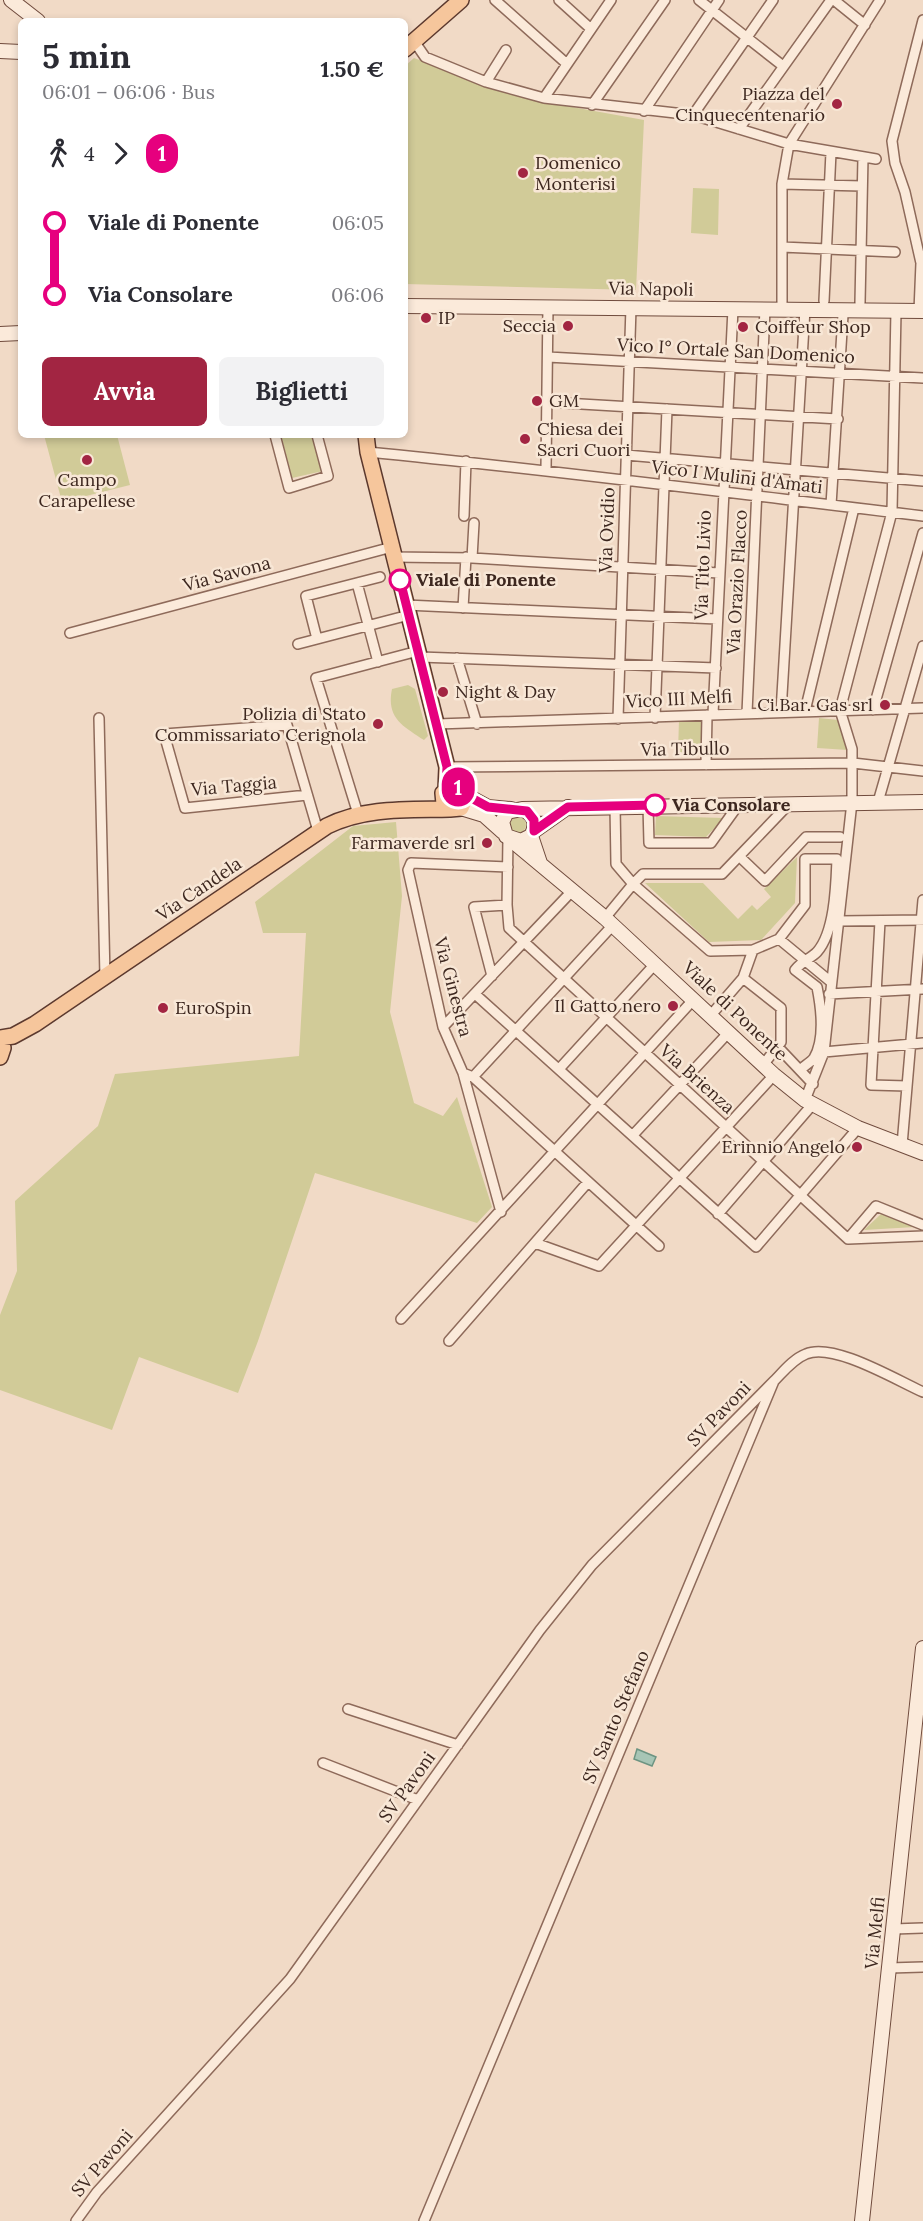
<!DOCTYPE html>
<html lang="it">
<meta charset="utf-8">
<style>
body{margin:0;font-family:Lora,serif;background:#f2f2f3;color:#2b2b33;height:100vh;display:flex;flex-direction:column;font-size:22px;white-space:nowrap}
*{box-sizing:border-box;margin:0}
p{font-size:20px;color:#7c7c81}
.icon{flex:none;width:33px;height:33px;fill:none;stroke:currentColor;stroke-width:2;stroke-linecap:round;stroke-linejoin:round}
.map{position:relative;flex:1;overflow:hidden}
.sheet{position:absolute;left:18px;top:18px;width:390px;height:420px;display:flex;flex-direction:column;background:#fff;border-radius:9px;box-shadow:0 3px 9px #0003}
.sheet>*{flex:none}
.badge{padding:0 12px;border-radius:20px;font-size:21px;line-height:39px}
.map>.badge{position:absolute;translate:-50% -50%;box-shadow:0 0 0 3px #fff}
.legs{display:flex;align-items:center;gap:9px;height:66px;padding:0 24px;font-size:20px}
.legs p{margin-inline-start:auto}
.summary{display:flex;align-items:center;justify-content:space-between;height:102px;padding:0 24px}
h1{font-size:33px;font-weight:700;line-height:45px}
.action{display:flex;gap:12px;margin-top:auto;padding:12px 24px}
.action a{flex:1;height:69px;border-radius:9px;background:#a22542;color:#fff;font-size:24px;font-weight:700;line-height:69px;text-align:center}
.action a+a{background:#f2f2f3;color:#2b2b33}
ul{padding:0 24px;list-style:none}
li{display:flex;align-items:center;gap:21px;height:72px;font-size:22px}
li i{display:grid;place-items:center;width:9px;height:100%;margin:0 8px;background:currentColor}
li i::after{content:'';width:15px;height:15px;margin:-8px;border:4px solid;border-radius:50%;background:#fff}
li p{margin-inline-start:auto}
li:first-child i{background:linear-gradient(#0000 50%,currentColor 0)}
li:last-child i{background:linear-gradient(currentColor 50%,#0000 0)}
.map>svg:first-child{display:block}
.green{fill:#d1cb98}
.water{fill:#a7c5b5;stroke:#6d9482;stroke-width:1.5}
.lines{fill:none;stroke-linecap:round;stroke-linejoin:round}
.street-casing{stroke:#8e6a5a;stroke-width:12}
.secondary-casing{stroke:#704b3d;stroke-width:16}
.primary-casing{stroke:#5c392e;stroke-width:18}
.street{stroke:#fbeada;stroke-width:9}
.secondary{stroke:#fbeada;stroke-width:14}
.primary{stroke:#f6c69c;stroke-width:15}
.line-1-casing{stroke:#fff;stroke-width:14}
.line-1{stroke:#e6007e;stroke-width:9}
.poi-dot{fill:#a22542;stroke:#f8e7d6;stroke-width:2}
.stop-1-dot{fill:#fff;stroke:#e6007e;stroke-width:3}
.labels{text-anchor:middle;stroke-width:5;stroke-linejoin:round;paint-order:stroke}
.poi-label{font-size:18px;fill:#3d271f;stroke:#f8e7d6;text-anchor:end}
.street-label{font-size:18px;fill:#3d271f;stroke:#f8e7d6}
.stop-label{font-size:18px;font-weight:bold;fill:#3d271f;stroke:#f8e7d6;text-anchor:start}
</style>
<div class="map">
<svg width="923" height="2221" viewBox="0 0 923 2221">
<rect width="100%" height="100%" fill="#f1dac6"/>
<path class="green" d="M414,58l114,41 116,21 -8,170 -231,-6v-218z
M693,188l26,1 -1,46 -27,-2z
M44,435h73l13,50 -68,17z
M281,435h33l9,36 -31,7z
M408,685l7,4 13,47 -4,4c-21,-14 -38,-22 -32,-51z
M819,718l19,2 6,11 4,19 -31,-2z
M679,720l25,1v32l-26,-1z
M656,816l68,2 -18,19 -51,-2z
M510 825a8 8 0 1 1 16 0a8 8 0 1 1-16 0Z
M396,822l6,74 -12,116 24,91 29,13 14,-19 35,110 -15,16 -162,-50 -57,168 -20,52 -99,-36 -27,73 -112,-40v-75l17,-44 -2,-70 83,-75 17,-52 184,-18 7,-123h-43l-8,-31 98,-76z
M797,857l-2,46 -34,37 -52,2 -64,-59h58l35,36 14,-14 5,5 14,-13 -7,-8z
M881,1214l34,13 -51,3z"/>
<path class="water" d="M637,1749l19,8 -4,9 -18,-7z"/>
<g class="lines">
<g class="street-casing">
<path id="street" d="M495,0l72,64
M559,0l32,29
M699,0l84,66
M834,0l31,25
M414,41l11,16 61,25 58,16 149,17 96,29 87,15
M486,82l20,-32
M544,98l67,-98
M592,105l73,-105
M644,111l75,-111
M693,115l80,-115
M739,129l92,-129
M782,184l80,2
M782,247l113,5
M824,301l7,-149
M860,303l3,-146
M782,309v-125l7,-40 91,-144
M919,311l2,-48 -16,-71 -10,-29 -3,-22 31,-121
M548,357l375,21
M547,402l291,17
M275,435l14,53 39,-12 -11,-41
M368,452c185,18 370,42 555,64
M626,455l297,26
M546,469l2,-163
M831,505l12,-190
M464,516l2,-55
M393,557l79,1 247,15
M472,558l2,-35
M357,583l21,79
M406,605l311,14
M463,608l3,-51
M70,633l322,-86
M317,639l-11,-43 74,-19
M298,644l111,-29
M420,657l296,11
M457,658l20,66
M873,710l50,-177
M805,711l49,-203
M781,712l24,-403
M747,713l18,-404
M713,714l20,-405
M99,718l6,259
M655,718l12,-309
M618,719l13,-412
M437,724l486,-16
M706,765l1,-50
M447,767l406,-4 70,8
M307,795l-122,13 -21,-74 123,-9 31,106
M878,802l45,-156
M648,805l1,38h62l28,-39
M615,806l1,58 17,20 10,-10h79l68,-71
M358,814l-42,-136 102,-27
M508,838l-1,67 2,23 339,311
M740,857l25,24 41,-44h34
M605,918l28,-34 77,67 43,-1
M840,921l83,-1
M880,921l-9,164 36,1
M779,939l52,43
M492,976l-18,-69 33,-2
M743,978l38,30v34l-18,23
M475,994l281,253 102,-119
M829,994l94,-5
M711,1015l32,-37 10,-28 26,-11 26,-34v-46h32c-1,25 -2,73 -20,93 -7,7 -15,9 -22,18l22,17c4,20 8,52 -3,71 -3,4 -10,8 -14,12
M443,1027l130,-137
M777,1046l36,38
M824,1052l99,-9
M560,1068l96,-105
M463,1073l10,4 186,169
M473,1077l140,-152
M805,1100l19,-48 28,-250v-53l-12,-39 52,-198 4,-201
M633,1135l96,-103
M902,1145l21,-245
M501,1212l-38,-139 -20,-46 -35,-157 3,-7 97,4
M718,1214l94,-109
M848,1239l28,-33 47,19
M848,1239l75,-3
M535,1243l64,23 175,-191
M401,1319l293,-320
M449,1341l139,-159
M348,1709l110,36
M323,1763l95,37
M893,1929l30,-1
M889,1968l34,-1
M76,2221l21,-29 193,-213 250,-349 52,-65 182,-184
M424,2221l350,-840c9,-9 19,-22 32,-27 27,-12 90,26 117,38"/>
</g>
<g class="secondary-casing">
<path id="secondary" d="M11,0l27,21
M0,51l21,1
M405,306l518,5
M0,334l21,-1
M466,795l22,12 23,2
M461,808l23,7 19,17
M522,809l401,-7
M534,831l34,-24
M531,836l-10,5 -15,-5 -4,-14 5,-10 15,-3c12,5 16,15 9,27l9,27
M510,839l95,79 169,157 31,25 53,28 65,25
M862,2221l61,-573"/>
</g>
<g class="primary-casing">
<path id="primary" d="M405,49l56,-49
M366,435l2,17 79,315 -1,22
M447,767l19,30 -5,11 -11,1 -6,-5 -1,-11 9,-7 8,1
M0,1038l13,-2 22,-12 292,-198c38,-19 81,-16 123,-17
M0,1040l3,8 -3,9"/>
</g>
<use href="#street" class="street"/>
<use href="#secondary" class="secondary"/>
<use href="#primary" class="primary"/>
</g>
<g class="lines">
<g class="line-1-casing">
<path id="line-1" d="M400,580l47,187 -1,22 6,-3 8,1 6,8 22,12 39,4 7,9v11l34,-24 87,-2"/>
</g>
<use href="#line-1" class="line-1"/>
</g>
<g class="poi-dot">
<circle cx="837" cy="104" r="6"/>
<circle cx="523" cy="173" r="6"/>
<circle cx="426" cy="318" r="6"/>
<circle cx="568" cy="326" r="6"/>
<circle cx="743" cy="327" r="6"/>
<circle cx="537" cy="401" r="6"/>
<circle cx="525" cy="439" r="6"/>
<circle cx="87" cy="460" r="6"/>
<circle cx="443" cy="692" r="6"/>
<circle cx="885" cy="705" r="6"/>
<circle cx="378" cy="724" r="6"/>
<circle cx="487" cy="843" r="6"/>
<circle cx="673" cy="1006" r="6"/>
<circle cx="163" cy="1008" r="6"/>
<circle cx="857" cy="1147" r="6"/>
</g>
<g class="stop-1-dot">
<circle cx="400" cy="580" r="10"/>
<circle cx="655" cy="805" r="10"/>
</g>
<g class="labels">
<g class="poi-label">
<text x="825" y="100">Piazza del<tspan x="825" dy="21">Cinquecentenario</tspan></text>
<text x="535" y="169" text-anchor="start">Domenico<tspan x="535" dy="21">Monterisi</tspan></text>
<text x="438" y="324" text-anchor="start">IP</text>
<text x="556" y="332">Seccia</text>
<text x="755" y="333" text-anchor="start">Coiffeur Shop</text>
<text x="549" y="407" text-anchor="start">GM</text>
<text x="537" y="435" text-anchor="start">Chiesa dei<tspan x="537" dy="21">Sacri Cuori</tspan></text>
<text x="87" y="486" text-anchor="middle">Campo<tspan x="87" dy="21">Carapellese</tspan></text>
<text x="455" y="698" text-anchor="start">Night &amp; Day</text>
<text x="873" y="711">Ci.Bar. Gas srl</text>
<text x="366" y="720">Polizia di Stato<tspan x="366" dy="21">Commissariato Cerignola</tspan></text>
<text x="475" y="849">Farmaverde srl</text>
<text x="661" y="1012">Il Gatto nero</text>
<text x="175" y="1014" text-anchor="start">EuroSpin</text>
<text x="845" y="1153">Erinnio Angelo</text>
</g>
<g class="street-label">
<text transform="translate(651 289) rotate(1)" y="6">Via Napoli</text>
<text transform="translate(736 351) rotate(3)" y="6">Vico I° Ortale San Domenico</text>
<text transform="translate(737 477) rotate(7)" y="6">Vico I Mulini d'Amati</text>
<text transform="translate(607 530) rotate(-88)" y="6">Via Ovidio</text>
<text transform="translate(703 565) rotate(-88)" y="6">Via Tito Livio</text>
<text transform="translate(227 574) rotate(-15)" y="6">Via Savona</text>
<text transform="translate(737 582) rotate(-87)" y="6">Via Orazio Flacco</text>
<text transform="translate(679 699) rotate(-3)" y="6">Vico III Melfi</text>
<text transform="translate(685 749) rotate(-1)" y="6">Via Tibullo</text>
<text transform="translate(234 786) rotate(-5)" y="6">Via Taggia</text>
<text transform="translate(199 889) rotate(-34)" y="6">Via Candela</text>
<text transform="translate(453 987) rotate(75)" y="6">Via Ginestra</text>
<text transform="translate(735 1011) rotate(43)" y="6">Viale di Ponente</text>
<text transform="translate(697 1079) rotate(42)" y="6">Via Brienza</text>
<text transform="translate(719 1414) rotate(-46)" y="6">SV Pavoni</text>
<text transform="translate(616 1717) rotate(-67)" y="6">SV Santo Stefano</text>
<text transform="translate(407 1787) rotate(-54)" y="6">SV Pavoni</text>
<text transform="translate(875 1933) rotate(-84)" y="6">Via Melfi</text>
<text transform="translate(102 2163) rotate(-49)" y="6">SV Pavoni</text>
</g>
<g class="stop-label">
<text x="416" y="586">Viale di Ponente</text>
<text x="672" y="811">Via Consolare</text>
</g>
</g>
</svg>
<b class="badge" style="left:458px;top:787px;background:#e6007e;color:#fff">1</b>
<section class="sheet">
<div class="summary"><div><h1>5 min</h1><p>06:01 – 06:06 · Bus</p></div><b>1.50 €</b></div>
<div class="legs"><svg class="icon" aria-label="walk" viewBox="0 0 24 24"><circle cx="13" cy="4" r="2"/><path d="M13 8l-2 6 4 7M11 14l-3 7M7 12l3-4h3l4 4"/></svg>4<svg class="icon" aria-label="forward" viewBox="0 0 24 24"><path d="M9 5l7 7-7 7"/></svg><b class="badge" style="background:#e6007e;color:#fff">1</b></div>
<ul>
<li><i style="color:#e6007e"></i><b>Viale di Ponente</b><p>06:05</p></li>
<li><i style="color:#e6007e"></i><b>Via Consolare</b><p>06:06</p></li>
</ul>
<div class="action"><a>Avvia</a><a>Biglietti</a></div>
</section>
</div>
